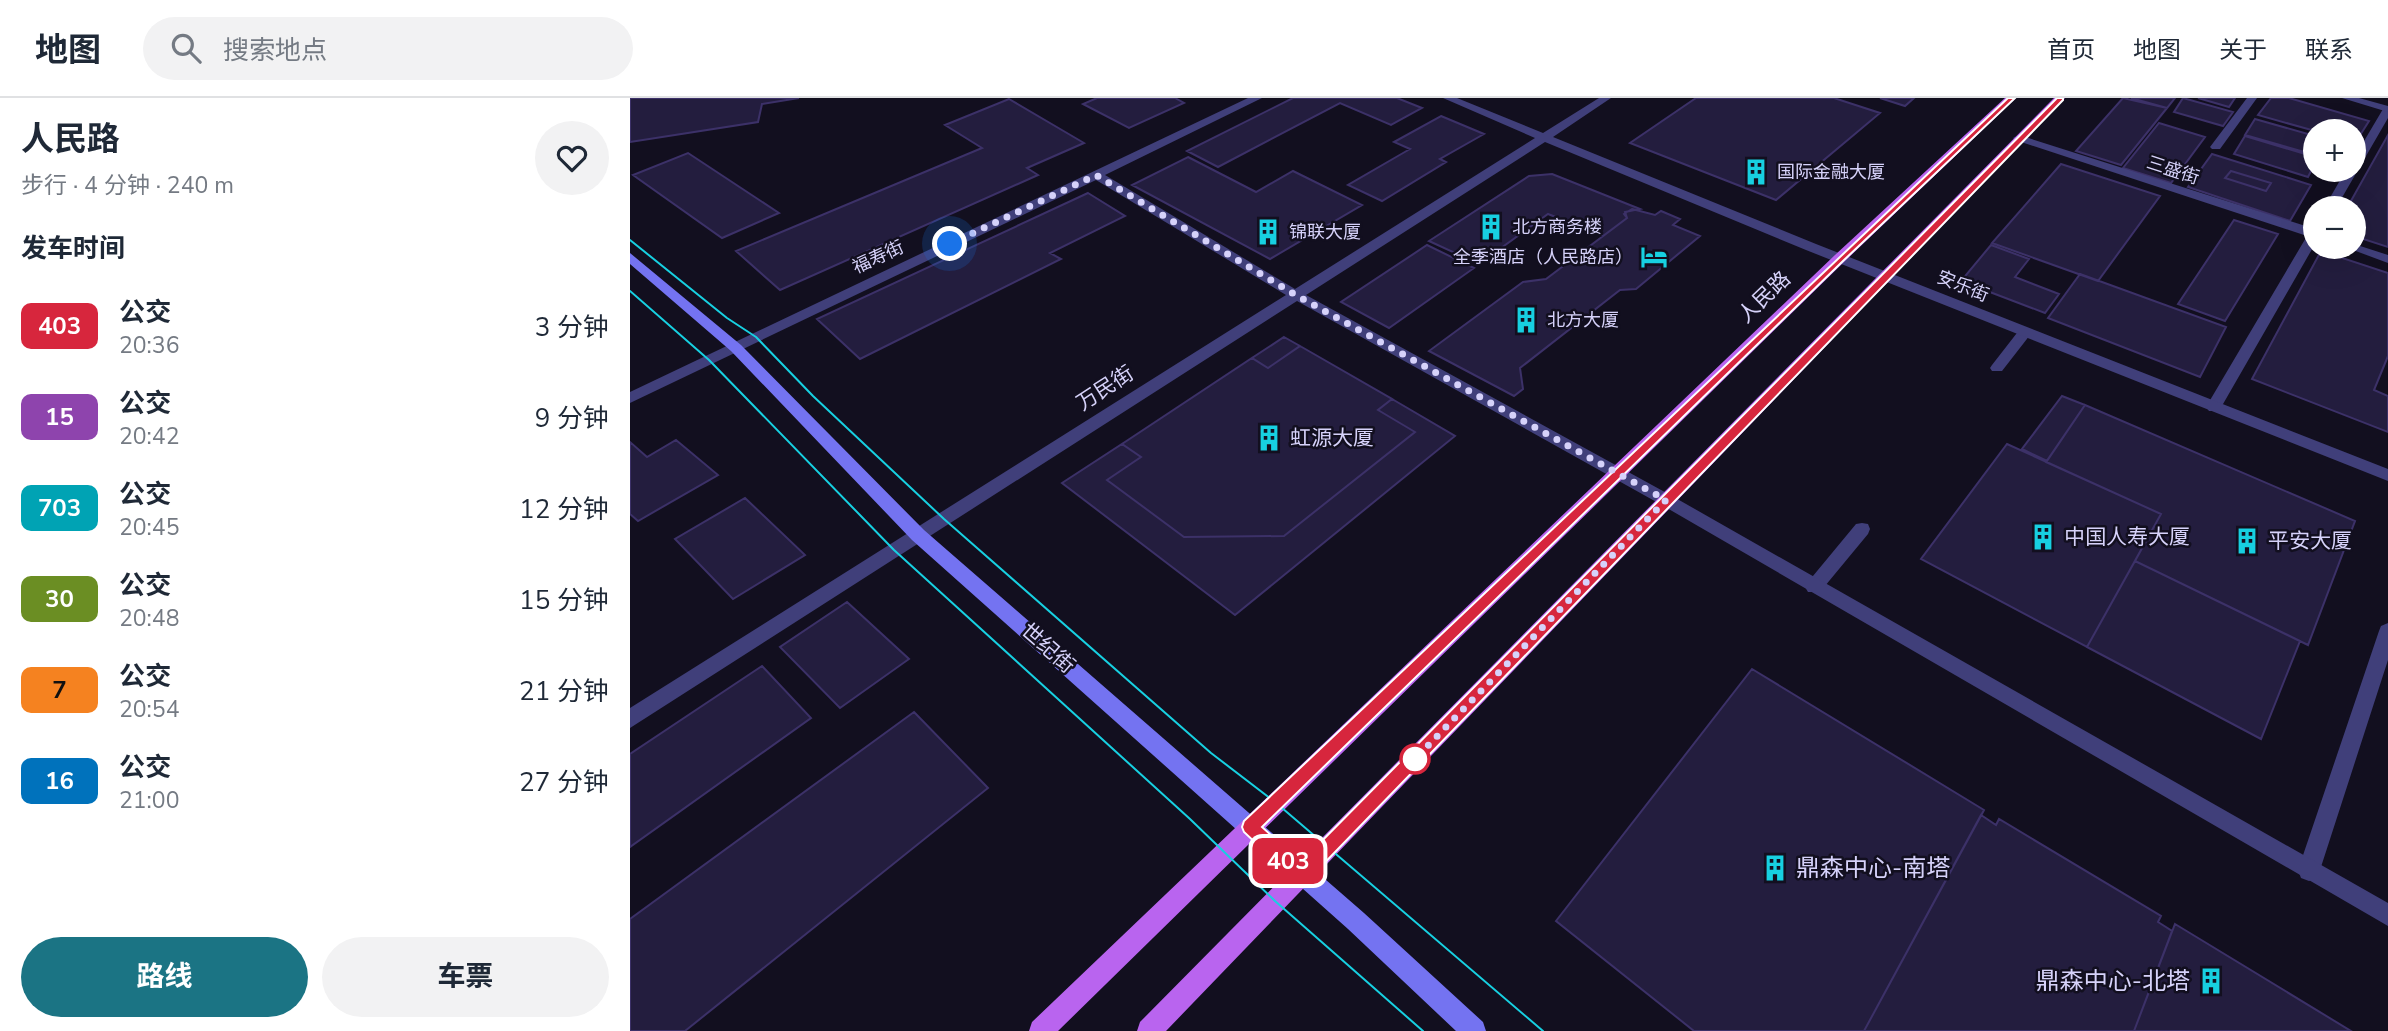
<!DOCTYPE html>
<html lang="zh">
<meta charset="utf-8">
<style>
body{margin:0;font-family:"Nunito Sans","Noto Sans SC",sans-serif;background:#f2f2f3;color:#1f2937;height:100vh;display:flex;flex-direction:column;font-size:26px;white-space:nowrap}
*{box-sizing:border-box;margin:0}
p{font-size:23px;color:#747a83}
.icon{flex:none;width:38px;height:38px;fill:none;stroke:currentColor;stroke-width:2;stroke-linecap:round;stroke-linejoin:round}
.map{position:relative;flex:1;overflow:hidden}
.details{display:flex;flex-direction:column;background:#fff;width:630px}
.details>*{flex:none}
.badge{padding:0 14px;border-radius:10px;font-size:24px;line-height:46px}
.fabs{position:absolute;left:1673px;top:21px;display:grid;gap:14px}
.fabs a{display:grid;place-items:center;width:63px;height:63px;border-radius:50%;background:#fff;box-shadow:0 7px 28px #0002;font-size:35px}
.you{position:absolute;width:35px;height:35px;margin:-18px;border:5px solid #fff;border-radius:50%;background:#1a73e8;box-shadow:0 0 0 10px #1a73e833}
.map>.badge{position:absolute;translate:-50% -50%;box-shadow:0 0 0 4px #fff}
h2{padding:0 21px;font-size:26px;line-height:63px}
.round{display:grid;place-items:center;flex:none;width:74px;height:74px;border-radius:37px;background:#f2f2f3}
.head{display:flex;align-items:center;justify-content:space-between;height:119px;padding:0 21px}
h1{font-size:33px;font-weight:700;line-height:52px}
.action{display:flex;gap:14px;margin-top:auto;padding:14px 21px}
.action a{flex:1;height:80px;border-radius:42px;background:#1b7484;color:#fff;font-size:28px;font-weight:700;line-height:80px;text-align:center}
.action a+a{background:#f2f2f3;color:#1f2937}
ul{padding:0;list-style:none}
li{display:flex;align-items:center;gap:21px;height:91px;padding:0 21px}
li div{flex:1}
li b{display:block;font-size:26px}
li em{font-style:normal}
li .badge{min-width:77px;font-weight:700;text-align:center}
header{display:flex;align-items:center;gap:42px;box-sizing:border-box;height:98px;padding:0 35px;background:#fff;border-bottom:2px solid #e0e1e3}
header strong{font-size:33px}
nav{display:flex;gap:38px;margin-inline-start:auto;font-size:24px}
.search{width:490px;height:63px;background:#f2f2f3;display:flex;align-items:center;gap:18px;box-sizing:border-box;padding:0 24px;border-radius:38px;color:#747a83;font-size:26px}
main{display:flex;flex:1;min-height:0}
.map>svg:first-child{display:block}
.building{fill:#231d3e;stroke:#3c3168;stroke-width:2}
.lines{fill:none;stroke-linecap:round;stroke-linejoin:round}
.service{fill:#403f7a;fill-rule:evenodd}
.minor{fill:#403f7a;fill-rule:evenodd}
.secondary{fill:#7473f1;fill-rule:evenodd}
.primary{fill:#b964ef;fill-rule:evenodd}
.tram{stroke:#17d0e1;stroke-width:2}
.line{fill:#d7263d;stroke:#fff;stroke-width:2}
.walk{stroke:#d6d2fa;stroke-width:7;stroke-dasharray:0 12.6}
.stop-dot{fill:#fff;stroke:#d7263d;stroke-width:3.5}
.labels{text-anchor:middle;stroke-width:5;stroke-linejoin:round;paint-order:stroke}
.far-street-label{font-size:18px;fill:#d6d2fa;stroke:#120f1f}
.far-poi-label{font-size:18px;fill:#d6d2fa;stroke:#120f1f;text-anchor:start}
.street-label{font-size:21px;fill:#d6d2fa;stroke:#120f1f}
.poi-label{font-size:21px;fill:#d6d2fa;stroke:#120f1f;text-anchor:start}
.near-poi-label{font-size:24px;fill:#d6d2fa;stroke:#120f1f;text-anchor:start}
</style>
<header>
<strong>地图</strong>
<div class="search"><svg class="icon" aria-label="search" viewBox="0 0 24 24"><circle cx="10" cy="10" r="6"/><path d="M15 15l6 6"/></svg>搜索地点</div>
<nav><a>首页</a><a>地图</a><a>关于</a><a>联系</a></nav>
</header>
<main>
<section class="details">
<div class="head"><div><h1>人民路</h1><p>步行 · 4 分钟 · 240 m</p></div><a class="round"><svg class="icon" aria-label="heart" viewBox="0 0 24 24"><path d="M12 20l-8-8c-3-5 5-10 8-4 3-6 11-1 8 4z"/></svg></a></div>
<h2>发车时间</h2>
<ul>
<li><span class="badge" style="background:#d7263d;color:#fff">403</span><div><b>公交</b><p>20:36</p></div><em>3 分钟</em></li>
<li><span class="badge" style="background:#8e44ad;color:#fff">15</span><div><b>公交</b><p>20:42</p></div><em>9 分钟</em></li>
<li><span class="badge" style="background:#00a3b4;color:#fff">703</span><div><b>公交</b><p>20:45</p></div><em>12 分钟</em></li>
<li><span class="badge" style="background:#6b8e23;color:#fff">30</span><div><b>公交</b><p>20:48</p></div><em>15 分钟</em></li>
<li><span class="badge" style="background:#f58220;color:#111">7</span><div><b>公交</b><p>20:54</p></div><em>21 分钟</em></li>
<li><span class="badge" style="background:#0072bc;color:#fff">16</span><div><b>公交</b><p>21:00</p></div><em>27 分钟</em></li>
</ul>
<div class="action"><a>路线</a><a>车票</a></div>
</section>
<div class="map">
<svg width="1758" height="933" viewBox="0 0 1758 933">
<rect width="100%" height="100%" fill="#120f1f"/>
<path class="building" d="M0,0h169l-37,6 -4,18 -128,20z
M467,0h78l9,5 -55,25 -46,-24z
M663,0h104l25,10 -31,17 -51,-22 -122,64 -31,-16z
M1066,0h138l46,15 -104,87 -146,-57z
M1250,0h34l-9,8z
M1493,0l44,10 -46,57 -45,-14z
M1501,0h44l-8,10z
M1553,0l50,14 -10,14 -49,-14z
M1568,0h37l-6,9z
M1641,0h18l80,23 -14,22 -1,-12h-39l-57,-16z
M379,1l75,44 -57,25 11,7 -258,115 -44,-39 246,-103 -37,-23z
M811,18l43,18 -44,25 6,3 -64,39 -34,-16 62,-36 -16,-7z
M1625,21l60,17v19l-70,-20z
M1529,25l46,14 -34,46 -48,-15z
M1758,37v112l-34,-11v-28h-7z
M1615,38l70,21v6l-7,14 -74,-23z
M58,55l91,60 -57,25 -89,-63z
M1582,56l99,31 -21,36 -102,-34z
M558,59l68,35 37,-21 69,34 -92,54 -138,-74z
M1431,66l99,32 -62,85 -106,-38z
M1601,73l40,12 -5,8 -41,-13z
M922,76l88,35 -15,3 2,6 -24,18 -55,-22 -69,50 -50,-23 100,-65z
M458,95l37,23 -75,37 11,6 -201,100 -43,-40z
M1002,111l23,6 6,-4 19,8 -7,6 27,11 -64,53 -16,1 -100,78 3,21 -9,7 -85,-45 94,-69 23,-3 81,-61 -3,-4z
M1604,122l44,14 -53,87 -47,-17z
M797,147l47,23 -85,60 -48,-26z
M1361,147l38,14 -14,18 44,17 -14,19 -84,-32z
M1691,153l67,22v83l-14,34 14,6v36l-136,-53z
M1450,176l146,53 -26,50 -152,-59z
M654,239l16,9 -32,22 -16,-10z
M670,248l92,53 -14,11 37,22 -131,104 -100,1 -77,-57 34,-23 -19,-13 130,-86 16,10z
M1432,298l23,9 -38,56 -25,-12z
M762,301l63,37 -220,179 -173,-132 60,-39 19,13 -34,23 77,57 100,-1 131,-104 -37,-22z
M1455,307l270,116 -47,124 -173,-84 26,-47 -115,-52z
M46,342l42,35 -80,46 -8,-7v-72l17,15z
M1377,346l154,70 -74,133 -166,-88z
M115,400l60,57 -72,44 -58,-60z
M1505,463l165,80 -39,98 -174,-92z
M217,504l62,57 -69,49 -60,-61z
M132,568l49,52 -181,129v-93z
M1122,571l232,141 -120,221h-170l-138,-110z
M284,614l74,76 -303,243h-55v-112z
M1351,717l15,10 3,-6 162,97 -3,6 14,9 -38,100h-270z
M1545,826l176,107h-217z"/>
<g class="lines">
<path class="service" d="M1617,0h10l-37,51h-8l-2,-2z
M1758,8v12l-52,90h-12l22,-38h8v-12l29,-49z
M1389,37l296,94v15l-96,167h-10l-3,-4 101,-171 -292,-96 -2,-2z
M1724,146l34,11v8l-43,-16h9z
M1395,230l7,4 -2,3 -28,36h-10l-2,-3 2,-3 28,-36z
M1232,425l6,1 2,5 -2,5 -48,58h-12l-3,-5 3,-5 48,-58z
M1758,525v37l-68,210 -3,8 -8,3 -8,-3 -3,-8 81,-239 2,-5z"/>
<path class="minor" d="M618,0h14l-157,77 190,114 240,-151 -92,-40h14l86,35 56,-35h12l-58,39 263,107 572,225v12l-582,-231 -261,-108 -239,153 366,201 716,407v23l-728,-422 -363,-203 -667,427v-20l656,-413 -190,-115 -466,223v-11z
M1712,0h17l29,8v6z"/>
<path class="secondary" d="M0,155l111,92 183,185 440,383 119,109 3,9h-30l-108,-102 -436,-389 -181,-189 -101,-87z"/>
<path class="primary" d="M1375,0h11l-171,163 -787,770h-29l3,-9 803,-767z
M1424,0h11l-899,933h-29l3,-9z"/>
<path class="tram" d="M0,142l97,78 29,19 57,59 131,123 267,234 64,49 268,229
M0,193l79,69 185,190 296,269 85,82 148,130"/>
</g>
<path class="line" d="M1378,0h7l-171,162 -582,567 39,35 756,-764h6v2l-755,780 -7,2 -6,-2 -51,-48 -2,-5 2,-6z"/>
<g class="lines">
<path class="walk" d="M320,146l146,-69 198,119 372,206 -251,259"/>
</g>
<defs>
<g id="building-bare" transform="scale(2.1)"><path d="M-4-6H4V6H1V3H-1V6H-4ZM-2.5-4.3h1.7v1.8h-1.7ZM.8-4.3h1.7v1.8H.8ZM-2.5-1h1.7V.8h-1.7ZM.8-1h1.7V.8H.8Z" fill="#17d0e1" stroke="#120f1f" stroke-width="2.5" paint-order="stroke"/></g>
<g id="hotel-bare" transform="scale(2.1)"><path d="M-6-4.5h1.5V1H6V5H4.5V3h-9V5H-6ZM-4 0a1.8 1.8 0 1 1 3.6 0ZM.5 0V-2.5h3Q6-2.5 6 0Z" fill="#17d0e1" stroke="#120f1f" stroke-width="2.5" paint-order="stroke"/></g>
</defs>
<g fill-rule="evenodd">
<use href="#building-bare" x="1126" y="74"/>
<use href="#building-bare" x="861" y="129"/>
<use href="#building-bare" x="638" y="134"/>
<use href="#hotel-bare" x="1024" y="159"/>
<use href="#building-bare" x="896" y="222"/>
<use href="#building-bare" x="639" y="340"/>
<use href="#building-bare" x="1413" y="439"/>
<use href="#building-bare" x="1617" y="443"/>
<use href="#building-bare" x="1145" y="770"/>
<use href="#building-bare" x="1581" y="883"/>
</g>
<circle class="stop-dot" cx="785" cy="661" r="14"/>
<g class="labels">
<g class="far-street-label">
<text transform="translate(1543 72) rotate(18)" y="6">三盛街</text>
<text transform="translate(248 159) rotate(-25)" y="6">福寿街</text>
<text transform="translate(1333 188) rotate(22)" y="6">安乐街</text>
</g>
<g class="far-poi-label">
<text x="1147" y="80">国际金融大厦</text>
<text x="882" y="135">北方商务楼</text>
<text x="659" y="140">锦联大厦</text>
<text x="1003" y="165" text-anchor="end">全季酒店（人民路店）</text>
<text x="917" y="228">北方大厦</text>
</g>
<g class="street-label">
<text transform="translate(1134 199) rotate(-44)" y="7">人民路</text>
<text transform="translate(475 290) rotate(-33)" y="7">万民街</text>
<text transform="translate(418 550) rotate(41)" y="7">世纪街</text>
</g>
<g class="poi-label">
<text x="660" y="347">虹源大厦</text>
<text x="1434" y="446">中国人寿大厦</text>
<text x="1638" y="450">平安大厦</text>
</g>
<g class="near-poi-label">
<text x="1166" y="778">鼎森中心-南塔</text>
<text x="1560" y="891" text-anchor="end">鼎森中心-北塔</text>
</g>
</g>
</svg>
<div class="fabs">
<a>+</a>
<a>−</a>
</div>
<div class="you" style="left:320px;top:146px"></div>
<b class="badge" style="left:658px;top:763px;background:#d7263d;color:#fff">403</b>
</div>
</main>
